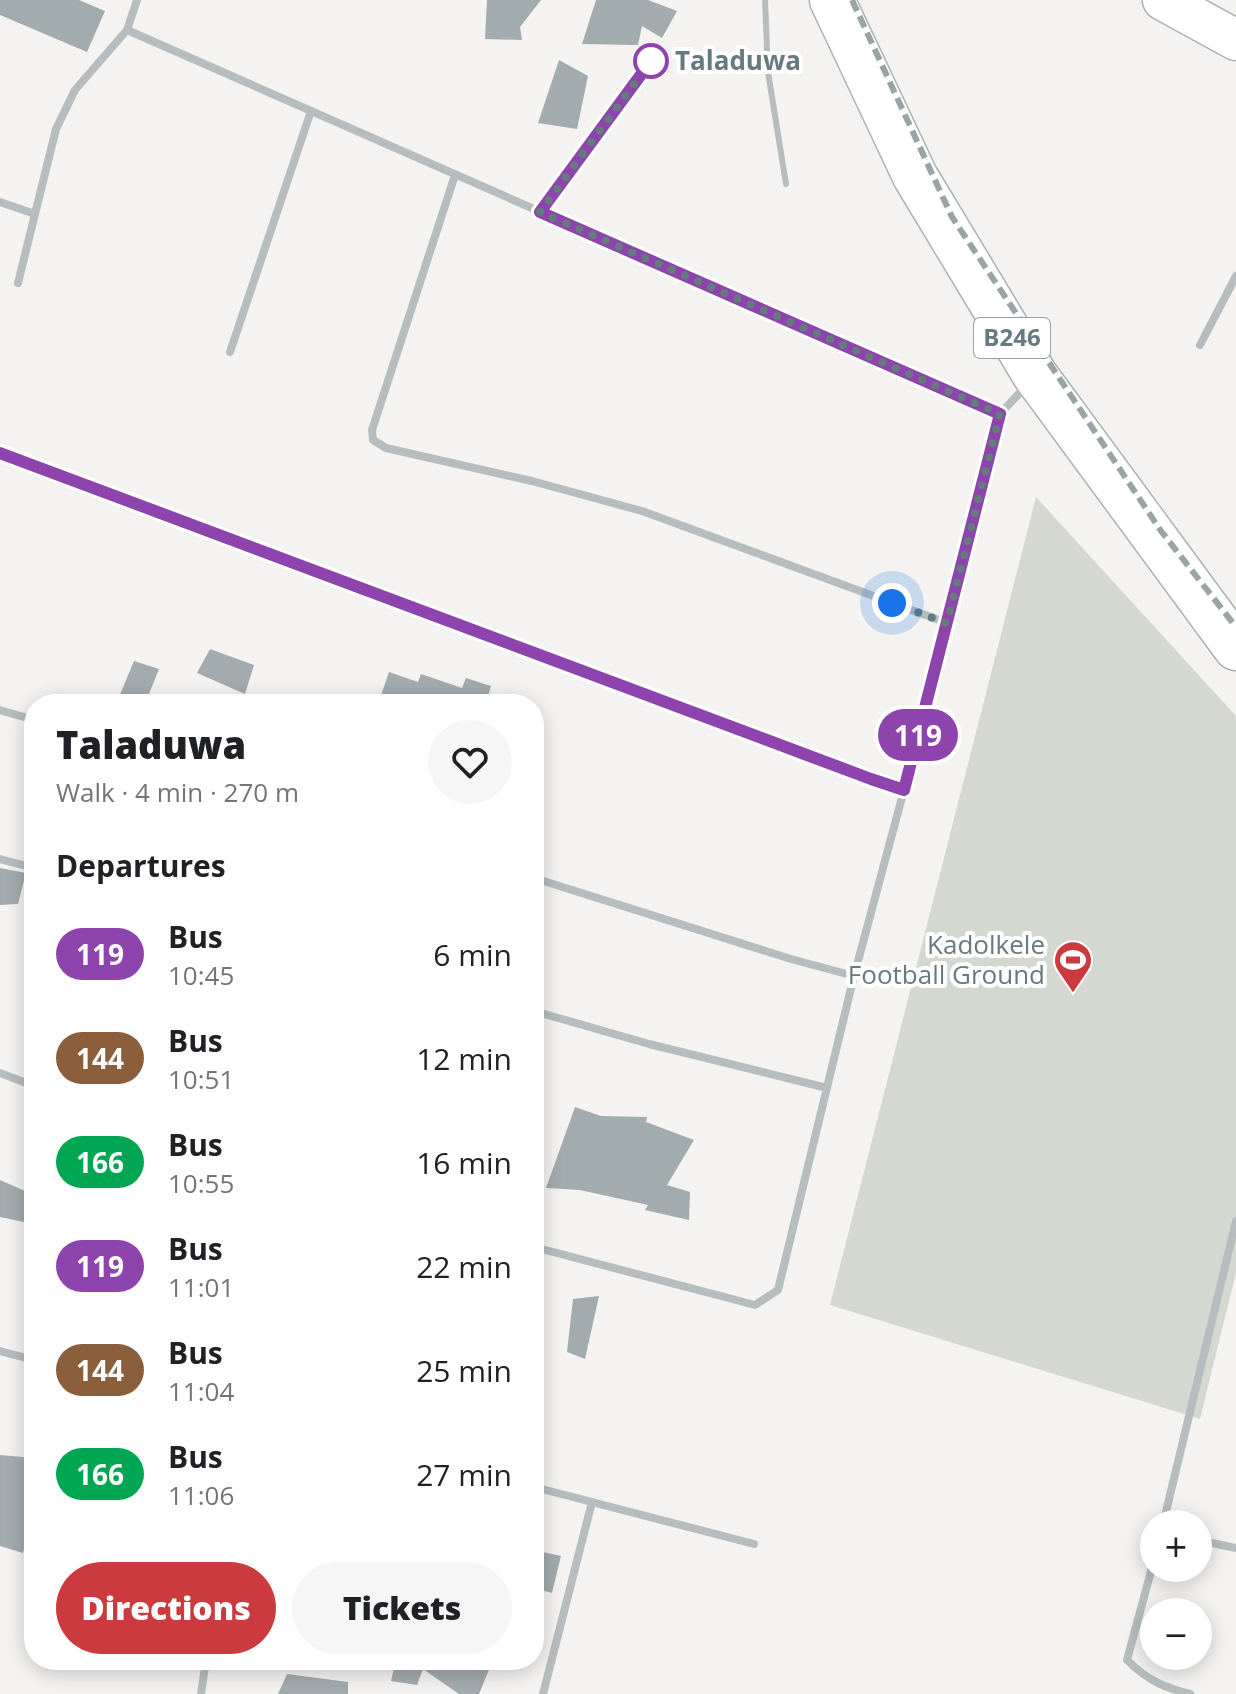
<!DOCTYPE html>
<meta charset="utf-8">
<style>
body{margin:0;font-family:"Open Sans",sans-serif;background:#f6f6f6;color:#202124;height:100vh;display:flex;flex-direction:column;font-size:30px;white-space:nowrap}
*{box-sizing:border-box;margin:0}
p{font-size:26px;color:#757577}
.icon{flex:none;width:44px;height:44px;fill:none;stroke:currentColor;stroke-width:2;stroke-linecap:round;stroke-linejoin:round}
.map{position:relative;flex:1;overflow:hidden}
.sheet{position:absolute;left:24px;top:694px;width:520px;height:976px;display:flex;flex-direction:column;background:#fff;border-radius:32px;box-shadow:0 4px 20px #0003}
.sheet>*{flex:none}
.badge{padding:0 16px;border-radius:26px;font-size:28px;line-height:52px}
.fabs{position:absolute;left:1140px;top:1510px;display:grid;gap:16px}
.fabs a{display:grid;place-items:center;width:72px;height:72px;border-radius:50%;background:#fff;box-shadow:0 4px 20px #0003;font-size:40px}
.you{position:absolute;width:40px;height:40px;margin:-20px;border:6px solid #fff;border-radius:50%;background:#1a73e8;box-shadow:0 0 0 12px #1a73e833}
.map>.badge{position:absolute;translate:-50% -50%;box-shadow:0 0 0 4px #fff}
h2{padding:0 32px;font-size:30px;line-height:72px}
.round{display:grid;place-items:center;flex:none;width:84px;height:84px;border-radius:42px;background:#f6f6f6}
.overview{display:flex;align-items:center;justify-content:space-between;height:136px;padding:0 32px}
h1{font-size:38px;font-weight:800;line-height:60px}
.primary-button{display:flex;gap:16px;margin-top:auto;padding:16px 32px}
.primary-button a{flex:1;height:92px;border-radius:48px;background:#cb3a3e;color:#fff;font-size:32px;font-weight:800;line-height:92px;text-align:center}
.primary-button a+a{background:#f6f6f6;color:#202124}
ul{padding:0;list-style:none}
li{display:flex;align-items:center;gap:24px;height:104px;padding:0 32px}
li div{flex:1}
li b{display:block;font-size:30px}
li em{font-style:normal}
li .badge{min-width:88px;font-weight:700;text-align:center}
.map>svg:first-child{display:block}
.grass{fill:#d5d8d1}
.building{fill:#a2abad}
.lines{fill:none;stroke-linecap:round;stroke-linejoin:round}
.secondary-casing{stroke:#aab2b3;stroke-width:43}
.primary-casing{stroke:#acb2b3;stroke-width:47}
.lane{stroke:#b7bdbf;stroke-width:6}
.street{stroke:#b7bdbf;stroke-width:8}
.secondary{stroke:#fff;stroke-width:40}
.primary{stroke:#fff;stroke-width:44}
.rail{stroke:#9aa3a5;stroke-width:6;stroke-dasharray:12 6;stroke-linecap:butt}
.line-casing{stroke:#fff;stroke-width:18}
.line{stroke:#8e44ad;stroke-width:12}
.walk{stroke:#677a7e;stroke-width:8;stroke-dasharray:0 14.4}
.stop-dot{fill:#fff;stroke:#8e44ad;stroke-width:4}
.labels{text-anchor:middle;stroke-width:8;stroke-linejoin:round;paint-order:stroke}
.shield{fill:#fff;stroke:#95a2a5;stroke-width:2}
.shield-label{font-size:24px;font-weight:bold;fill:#677a7e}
.stop-label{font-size:26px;font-weight:bold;fill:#677a7e;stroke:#fff;text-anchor:start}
.poi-label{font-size:26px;fill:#677a7e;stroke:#fff;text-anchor:end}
</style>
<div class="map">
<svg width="1236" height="1694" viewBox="0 0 1236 1694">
<rect width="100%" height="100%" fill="#f4f3f1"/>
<path class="grass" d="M1036,497l200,219v557l-36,146 -370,-114z"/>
<path class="building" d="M0,0h79l26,11 -18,41 -87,-37z
M487,0h54l-21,27 2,13 -37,-1z
M596,0h52l29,11 -15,27 -20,-12 -4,19 -56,-1z
M559,60l29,16 -11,53 -39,-6z
M210,649l44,16 -9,29 -48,-21z
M134,661l25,8 -14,35 -26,-7z
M389,672l29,10 3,-8 41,14 4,-10 25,8 -3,10 13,5 -1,3h-122z
M0,868l26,5 -8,31 -18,1z
M575,1107l26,9 46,1 -1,5 48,18 -27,45 23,7 -1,28 -44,-10 3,-5 -68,-15 -34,-2z
M0,1180l34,15v29l-34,-7z
M599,1296l-14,63 -18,-7 6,-53z
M0,1455l34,3v53l-11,42 -23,-7z
M534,1550l27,6 -9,37 -18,-5z
M396,1660h97l-14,34h-20l-36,-25 -6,16 -26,-4z
M287,1674l61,8v12h-70z"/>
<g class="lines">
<g class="secondary-casing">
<path id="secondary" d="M1163,0l73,40"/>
</g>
<g class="primary-casing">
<path id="primary" d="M832,0l83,176 120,199 201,273"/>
</g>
<path class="lane" d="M765,0l3,72 18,112"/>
<path class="street" d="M137,0l-10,30 873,384
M455,175l-83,255 1,10 13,8 146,33 110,30 305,112
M0,202l35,12
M540,212l111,-151
M18,283l38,-154 19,-39 52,-60
M1200,345l36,-69
M230,352l81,-241
M0,453l871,326 33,11
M0,710l34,10
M0,859l34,9
M534,878l257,81 63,17
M534,1011l115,33 178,44
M0,1073l34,13
M534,1247l221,58 23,-15 76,-314 50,-186 96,-376 27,-29
M0,1351l34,9
M534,1487l220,57
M1163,1524l73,-303
M1198,1540l38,8
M1154,1560l-27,100c19,19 37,28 63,34
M201,1694l5,-34
M543,1694l49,-192"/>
<use href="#secondary" class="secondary"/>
<use href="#primary" class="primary"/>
<path class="rail" d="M852,0l100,217 209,314 75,96"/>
</g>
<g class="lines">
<g class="line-casing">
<path id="line" d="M0,453l871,326 33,11 96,-376 -460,-202 111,-151"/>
</g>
<use href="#line" class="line"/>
<path class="walk" d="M651,61l-111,151 460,202 -53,209 -55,-20"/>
</g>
<defs>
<g id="stadium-pin" transform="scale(2)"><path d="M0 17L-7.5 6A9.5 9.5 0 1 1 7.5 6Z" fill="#cb3a3e" stroke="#fff"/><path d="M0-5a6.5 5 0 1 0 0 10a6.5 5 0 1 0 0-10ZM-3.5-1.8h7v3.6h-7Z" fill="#fff"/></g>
</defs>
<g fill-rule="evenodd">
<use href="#stadium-pin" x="1073" y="960"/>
</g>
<circle class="stop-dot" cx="651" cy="61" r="16"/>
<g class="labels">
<rect class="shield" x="974" y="318" width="76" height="40" rx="6"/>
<g class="shield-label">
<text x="1012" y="346">B246</text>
</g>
<g class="stop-label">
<text x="675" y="70">Taladuwa</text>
</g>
<g class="poi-label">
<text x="1045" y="954">Kadolkele<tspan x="1045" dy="30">Football Ground</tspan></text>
</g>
</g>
</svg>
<div class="fabs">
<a>+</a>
<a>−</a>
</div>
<div class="you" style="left:892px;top:603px"></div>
<b class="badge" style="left:918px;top:735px;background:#8e44ad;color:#fff">119</b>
<section class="sheet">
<div class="overview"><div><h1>Taladuwa</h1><p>Walk · 4 min · 270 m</p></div><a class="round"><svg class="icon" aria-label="heart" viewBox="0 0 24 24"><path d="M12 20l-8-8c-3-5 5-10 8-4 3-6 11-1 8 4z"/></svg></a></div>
<h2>Departures</h2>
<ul>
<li><span class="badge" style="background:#8e44ad;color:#fff">119</span><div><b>Bus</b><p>10:45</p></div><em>6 min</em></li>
<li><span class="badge" style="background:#8b5e3c;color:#fff">144</span><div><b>Bus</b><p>10:51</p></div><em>12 min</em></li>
<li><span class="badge" style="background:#00a651;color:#fff">166</span><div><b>Bus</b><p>10:55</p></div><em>16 min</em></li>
<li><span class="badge" style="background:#8e44ad;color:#fff">119</span><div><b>Bus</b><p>11:01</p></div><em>22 min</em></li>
<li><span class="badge" style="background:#8b5e3c;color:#fff">144</span><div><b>Bus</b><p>11:04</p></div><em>25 min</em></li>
<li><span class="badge" style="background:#00a651;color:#fff">166</span><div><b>Bus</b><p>11:06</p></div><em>27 min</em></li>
</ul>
<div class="primary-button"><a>Directions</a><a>Tickets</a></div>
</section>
</div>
